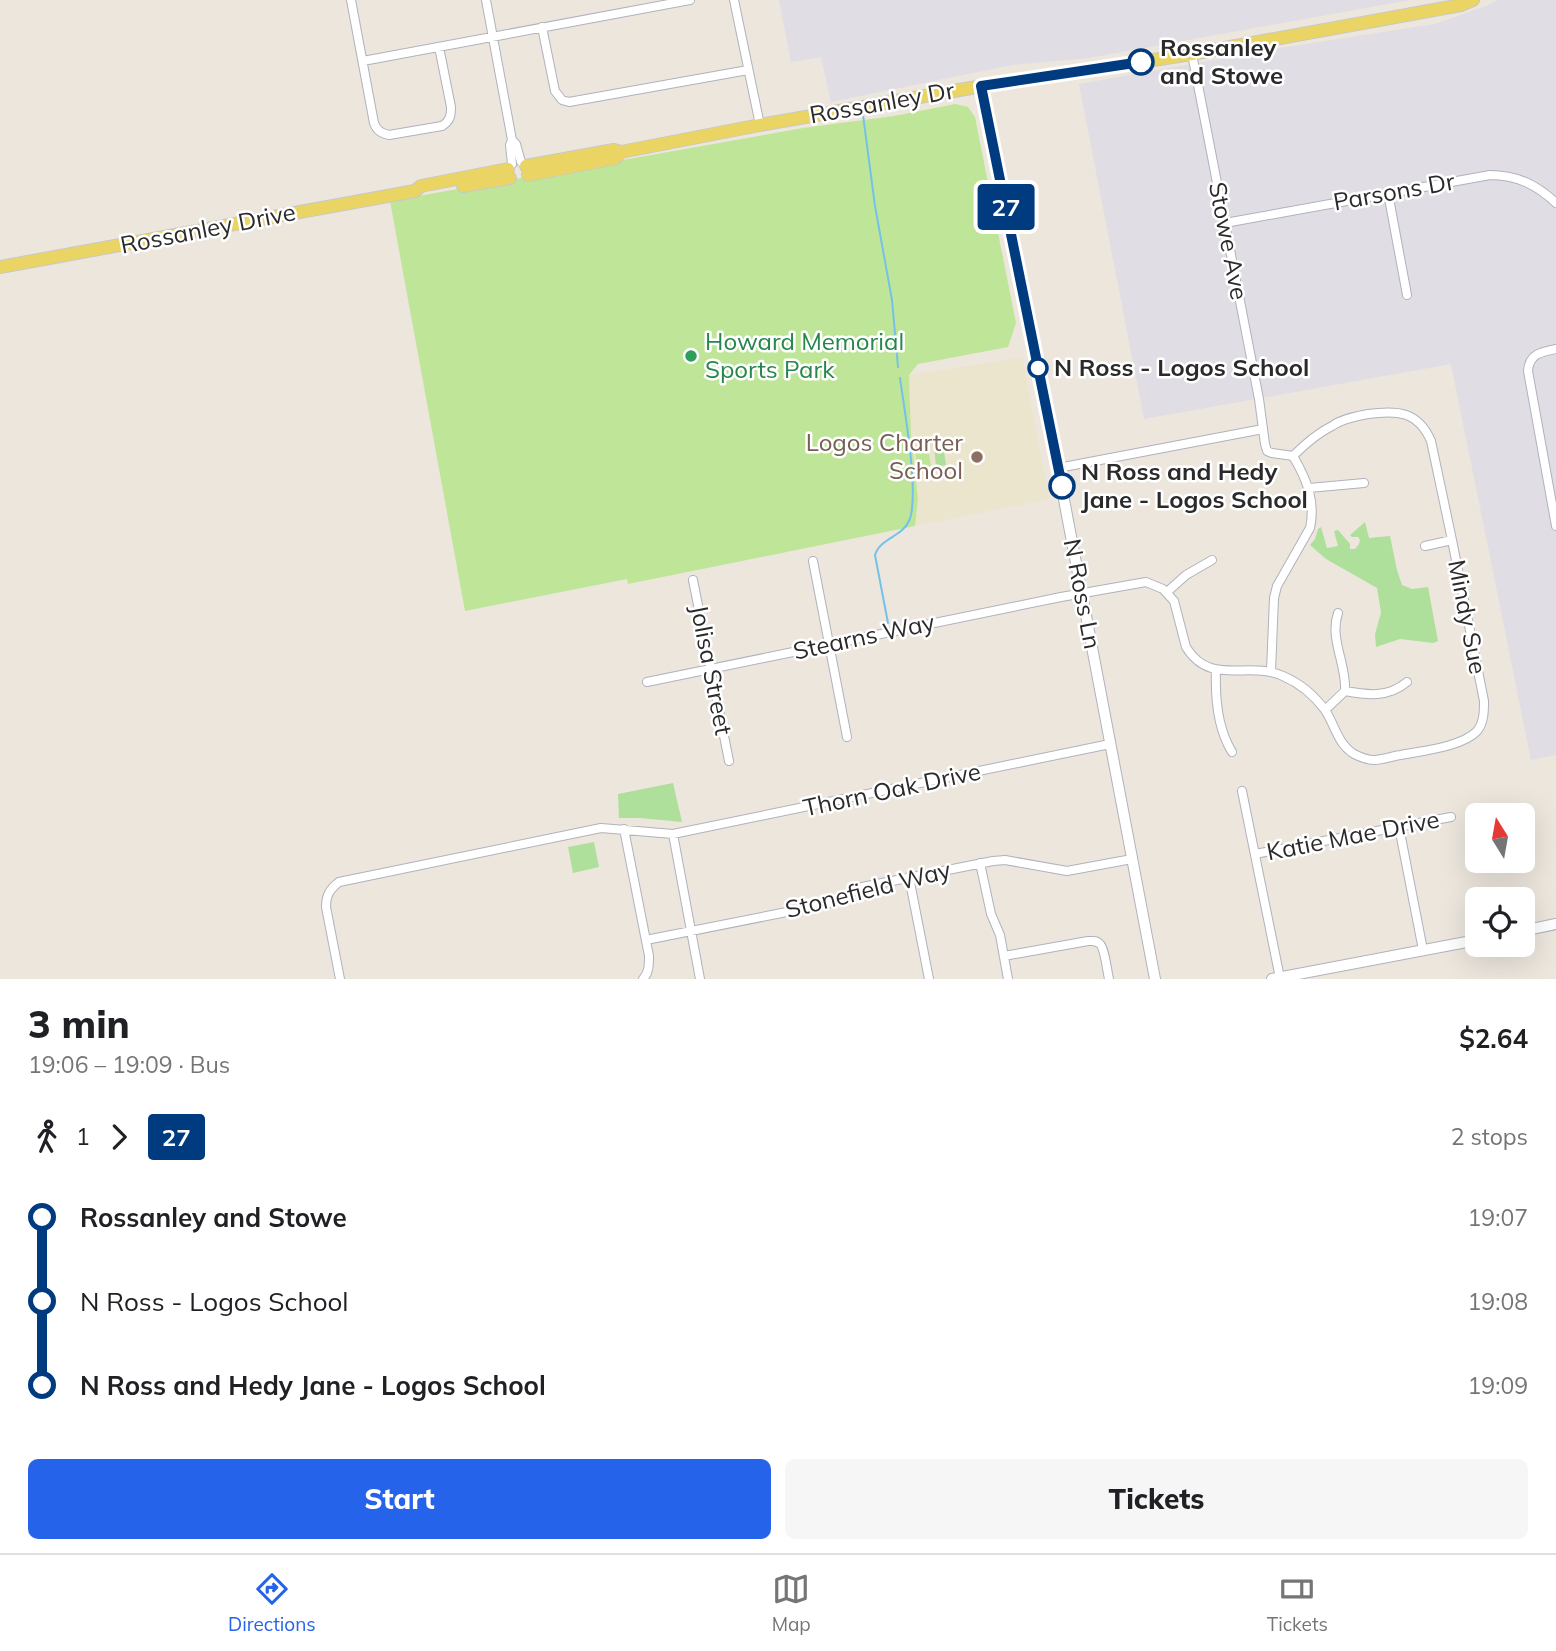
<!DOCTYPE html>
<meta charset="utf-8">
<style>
body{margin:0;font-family:Mulish,sans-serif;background:#f6f6f6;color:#202124;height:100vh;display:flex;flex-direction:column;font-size:26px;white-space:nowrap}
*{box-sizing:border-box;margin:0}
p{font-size:23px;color:#757577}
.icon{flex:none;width:38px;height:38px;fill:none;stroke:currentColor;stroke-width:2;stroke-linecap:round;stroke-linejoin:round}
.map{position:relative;height:979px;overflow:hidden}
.sheet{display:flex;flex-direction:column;background:#fff;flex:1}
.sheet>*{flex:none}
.badge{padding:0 14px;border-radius:5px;font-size:24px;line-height:46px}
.needle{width:46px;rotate:349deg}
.controls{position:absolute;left:1465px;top:803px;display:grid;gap:14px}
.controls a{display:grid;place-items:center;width:70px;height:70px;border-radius:10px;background:#fff;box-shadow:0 7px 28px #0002;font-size:35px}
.map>.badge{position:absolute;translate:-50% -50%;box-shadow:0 0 0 4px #fff}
.legs{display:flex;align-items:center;gap:10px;height:77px;padding:0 28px;font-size:23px}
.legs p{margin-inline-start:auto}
.summary{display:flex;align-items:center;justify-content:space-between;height:119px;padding:0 28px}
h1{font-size:38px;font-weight:800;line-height:52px}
.button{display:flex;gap:14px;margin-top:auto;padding:14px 28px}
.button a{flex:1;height:80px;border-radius:10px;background:#2563eb;color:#fff;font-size:28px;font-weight:800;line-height:80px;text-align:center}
.button a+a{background:#f6f6f6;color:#202124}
ul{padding:0 28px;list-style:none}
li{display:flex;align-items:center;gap:24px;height:84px;font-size:26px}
li i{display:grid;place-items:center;width:10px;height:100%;margin:0 9px;background:currentColor}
li i::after{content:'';width:18px;height:18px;margin:-9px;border:5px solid;border-radius:50%;background:#fff}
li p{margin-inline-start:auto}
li:first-child i{background:linear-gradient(#0000 50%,currentColor 0)}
li:last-child i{background:linear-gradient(currentColor 50%,#0000 0)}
.dock{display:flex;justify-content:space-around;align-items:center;height:98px;border-top:2px solid #e0e0e0;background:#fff;font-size:19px;color:#757577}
.dock a{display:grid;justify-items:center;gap:4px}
.dock .current{color:#2563eb}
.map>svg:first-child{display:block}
.industrial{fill:#e0dde4}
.education{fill:#ece5cd}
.green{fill:#aee09c}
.pitch{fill:#bfe698}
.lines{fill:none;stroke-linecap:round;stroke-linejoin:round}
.stream{stroke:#75c1e9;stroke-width:2}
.street-casing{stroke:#b0b2bd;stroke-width:10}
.secondary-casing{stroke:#b0b2bd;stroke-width:12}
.primary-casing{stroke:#c8c8c8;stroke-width:14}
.street{stroke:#fff;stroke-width:8}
.secondary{stroke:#fff;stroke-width:10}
.primary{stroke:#ead564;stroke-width:12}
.line-1-casing{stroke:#fff;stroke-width:16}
.line-1{stroke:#003b80;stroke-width:10}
.stop-1-dot{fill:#fff;stroke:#003b80;stroke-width:3.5}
.leisure-dot{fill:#2e9e5b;stroke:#fff;stroke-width:2.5}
.education-dot{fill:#8d6e63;stroke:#fff;stroke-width:2.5}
.labels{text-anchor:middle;stroke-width:5;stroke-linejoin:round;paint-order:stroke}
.stop-label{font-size:24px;font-weight:bold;fill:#2a2a2a;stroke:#fff;text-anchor:start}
.street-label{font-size:24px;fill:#2a2a2a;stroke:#fff}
.leisure-label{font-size:24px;fill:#27864d;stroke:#fff;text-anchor:start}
.education-label{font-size:24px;fill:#785e54;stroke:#fff;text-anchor:end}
</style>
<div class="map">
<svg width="1556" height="979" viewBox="0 0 1556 979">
<rect width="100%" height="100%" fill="#ece6dd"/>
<path class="industrial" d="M779,0h631l-322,58 -76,7 -181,37 -10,-45 -30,5z
M1498,0h58v755l-25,5 -80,-396 -307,55 -65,-335 201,-36 155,-24 51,-18z"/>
<path class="education" d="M1019,358l4,3 26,138 -134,27 3,-27 -7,-65 -2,-59z"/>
<path class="green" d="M943,445l3,20 -10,2 -2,-21z
M1365,522l4,16 21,-2 7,34 5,15 10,4 16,-2 10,54 -5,2 -33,-4 -24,8 -1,-13 6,-21 -4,-25 -51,-29 -16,-14 5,-6 3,-10 3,-2 6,21 11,-2 -4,-15 4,-1 12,14v5h5l4,-5 1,-4 -2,-3h-6l-2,-2z
M673,783l9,39 -42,-4h-21l-1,-24z
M594,842l5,25 -26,6 -5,-26z"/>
<path class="pitch" d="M955,104l13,3 7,10 41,206 -8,24 -90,17 -9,11 2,59 7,65 -3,27 -287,58 -1,-5 -162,32 -75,-410 413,-73 91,-12z
M928,448l3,18 -14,2 -2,-18z"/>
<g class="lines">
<path class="stream" d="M863,115l12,91 17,94 6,67
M888,623l-13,-68c5,-17 27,-18 34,-34 11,-25 -5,-113 -9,-143"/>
<g class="street-casing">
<path id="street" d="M351,0l23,123c3,8 7,10 15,12l53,-9c8,-5 9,-10 9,-19l-12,-60
M486,0l26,140 4,4 5,18
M734,0l26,125
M542,27l13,64 7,9 7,2 179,-32
M1192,54l67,345 6,45 2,7 5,2 21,3c13,22 23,45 17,72l-33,58 -3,12 -3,73
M363,61l327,-61
M512,164l-2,-19 2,-5
M1388,193l19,102
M1225,223l265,-48c27,0 47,10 66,28
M1556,349c-15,3 -27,5 -28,22l28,155
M1058,468l205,-39
M1309,488l55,-5
M1425,546l27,-6
M813,561l34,176
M693,580l36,181
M1167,592l19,-17 26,-15
M1338,613c-9,26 9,52 7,78
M1216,670c-1,27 1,58 16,82
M647,682l414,-85 85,-15 17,7 11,12 12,46c24,40 62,13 97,29 16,7 31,19 42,34 10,15 12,33 29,44 6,3 14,6 20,6 9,0 18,-4 27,-5 20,-4 61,-8 76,-24 7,-8 7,-20 7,-30l-32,-161 -21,-99c-13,-30 -34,-31 -63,-27 -12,2 -26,5 -36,12 -14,7 -28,19 -39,30
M1325,710l20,-19c22,4 43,7 62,-9
M1242,791l38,187
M1399,827l24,123
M624,829l25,127c0,9 0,17 -6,23
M673,834l27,145
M1255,854l196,-37
M980,863l11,51 9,21 8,44
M909,877l20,102
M646,940l181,-36 11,-4 24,-13 131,-26 12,-1 62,11 65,-12
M1004,956l84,-15c5,0 8,-1 12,3 5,5 7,27 9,35
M340,979l-14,-72c0,-12 4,-18 13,-25l262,-54 72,6 437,-90"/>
</g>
<g class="secondary-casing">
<path id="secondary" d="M981,86l77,382 97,511
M1522,931l34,-7
M1272,979l205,-39"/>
</g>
<g class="primary-casing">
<path id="primary" d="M526,166l88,-16 7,2 139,-27 205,-36 227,-35 269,-49 12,-5
M528,175l88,-17 5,-6
M463,186l47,-8
M0,267l415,-76 6,-5 87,-17"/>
</g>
<use href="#street" class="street"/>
<use href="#secondary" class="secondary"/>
<use href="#primary" class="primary"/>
</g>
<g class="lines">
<g class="line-1-casing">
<path id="line-1" d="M1062,486l-81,-400 160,-24"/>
</g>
<use href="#line-1" class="line-1"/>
</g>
<g class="stop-1-dot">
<circle cx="1141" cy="62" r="12"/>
<circle cx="1038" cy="368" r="9"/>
<circle cx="1062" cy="486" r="12"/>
</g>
<circle class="leisure-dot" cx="691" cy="356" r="7"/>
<circle class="education-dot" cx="977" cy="457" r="7"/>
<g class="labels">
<g class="stop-label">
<text x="1160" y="56">Rossanley<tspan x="1160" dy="28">and Stowe</tspan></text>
<text x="1054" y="376">N Ross - Logos School</text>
<text x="1081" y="480">N Ross and Hedy<tspan x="1081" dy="28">Jane - Logos School</tspan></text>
</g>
<g class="street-label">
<text transform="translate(882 103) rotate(-10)" y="8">Rossanley Dr</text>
<text transform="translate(1394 192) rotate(-10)" y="8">Parsons Dr</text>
<text transform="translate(208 229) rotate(-11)" y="8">Rossanley Drive</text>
<text transform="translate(1228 241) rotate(79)" y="8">Stowe Ave</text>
<text transform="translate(1082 594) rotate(79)" y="8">N Ross Ln</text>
<text transform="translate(1467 617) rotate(79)" y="8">Mindy Sue</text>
<text transform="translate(864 637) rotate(-12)" y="8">Stearns Way</text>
<text transform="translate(711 670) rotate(79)" y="8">Jolisa Street</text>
<text transform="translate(892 790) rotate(-12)" y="8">Thorn Oak Drive</text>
<text transform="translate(1353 836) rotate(-11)" y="8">Katie Mae Drive</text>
<text transform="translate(868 890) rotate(-14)" y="8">Stonefield Way</text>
</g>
<g class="leisure-label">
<text x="705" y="350">Howard Memorial<tspan x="705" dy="28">Sports Park</tspan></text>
</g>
<g class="education-label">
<text x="963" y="451">Logos Charter<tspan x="963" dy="28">School</tspan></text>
</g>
</g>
</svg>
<div class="controls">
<a><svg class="needle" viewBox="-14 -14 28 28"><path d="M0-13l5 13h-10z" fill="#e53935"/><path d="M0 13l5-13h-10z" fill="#757577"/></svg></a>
<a><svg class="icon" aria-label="locate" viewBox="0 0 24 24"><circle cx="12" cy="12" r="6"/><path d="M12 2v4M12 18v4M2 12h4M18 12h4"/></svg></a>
</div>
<b class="badge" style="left:1006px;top:207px;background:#003b80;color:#fff">27</b>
</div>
<section class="sheet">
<div class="summary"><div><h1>3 min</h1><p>19:06 – 19:09 · Bus</p></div><b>$2.64</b></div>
<div class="legs"><svg class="icon" aria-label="walk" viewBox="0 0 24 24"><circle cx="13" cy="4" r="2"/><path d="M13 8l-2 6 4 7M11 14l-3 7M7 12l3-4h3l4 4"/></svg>1<svg class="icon" aria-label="forward" viewBox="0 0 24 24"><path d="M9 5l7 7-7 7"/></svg><b class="badge" style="background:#003b80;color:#fff">27</b><p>2 stops</p></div>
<ul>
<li><i style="color:#003b80"></i><b>Rossanley and Stowe</b><p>19:07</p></li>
<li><i style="color:#003b80"></i><span>N Ross - Logos School</span><p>19:08</p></li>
<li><i style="color:#003b80"></i><b>N Ross and Hedy Jane - Logos School</b><p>19:09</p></li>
</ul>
<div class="button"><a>Start</a><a>Tickets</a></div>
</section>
<nav class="dock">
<a class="current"><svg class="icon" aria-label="directions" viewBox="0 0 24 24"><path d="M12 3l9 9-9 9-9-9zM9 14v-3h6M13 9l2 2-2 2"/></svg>Directions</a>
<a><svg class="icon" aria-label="map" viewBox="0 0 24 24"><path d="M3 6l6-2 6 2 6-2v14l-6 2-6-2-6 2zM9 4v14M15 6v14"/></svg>Map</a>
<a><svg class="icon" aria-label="tickets" viewBox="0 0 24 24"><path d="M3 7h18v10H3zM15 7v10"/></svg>Tickets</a>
</nav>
